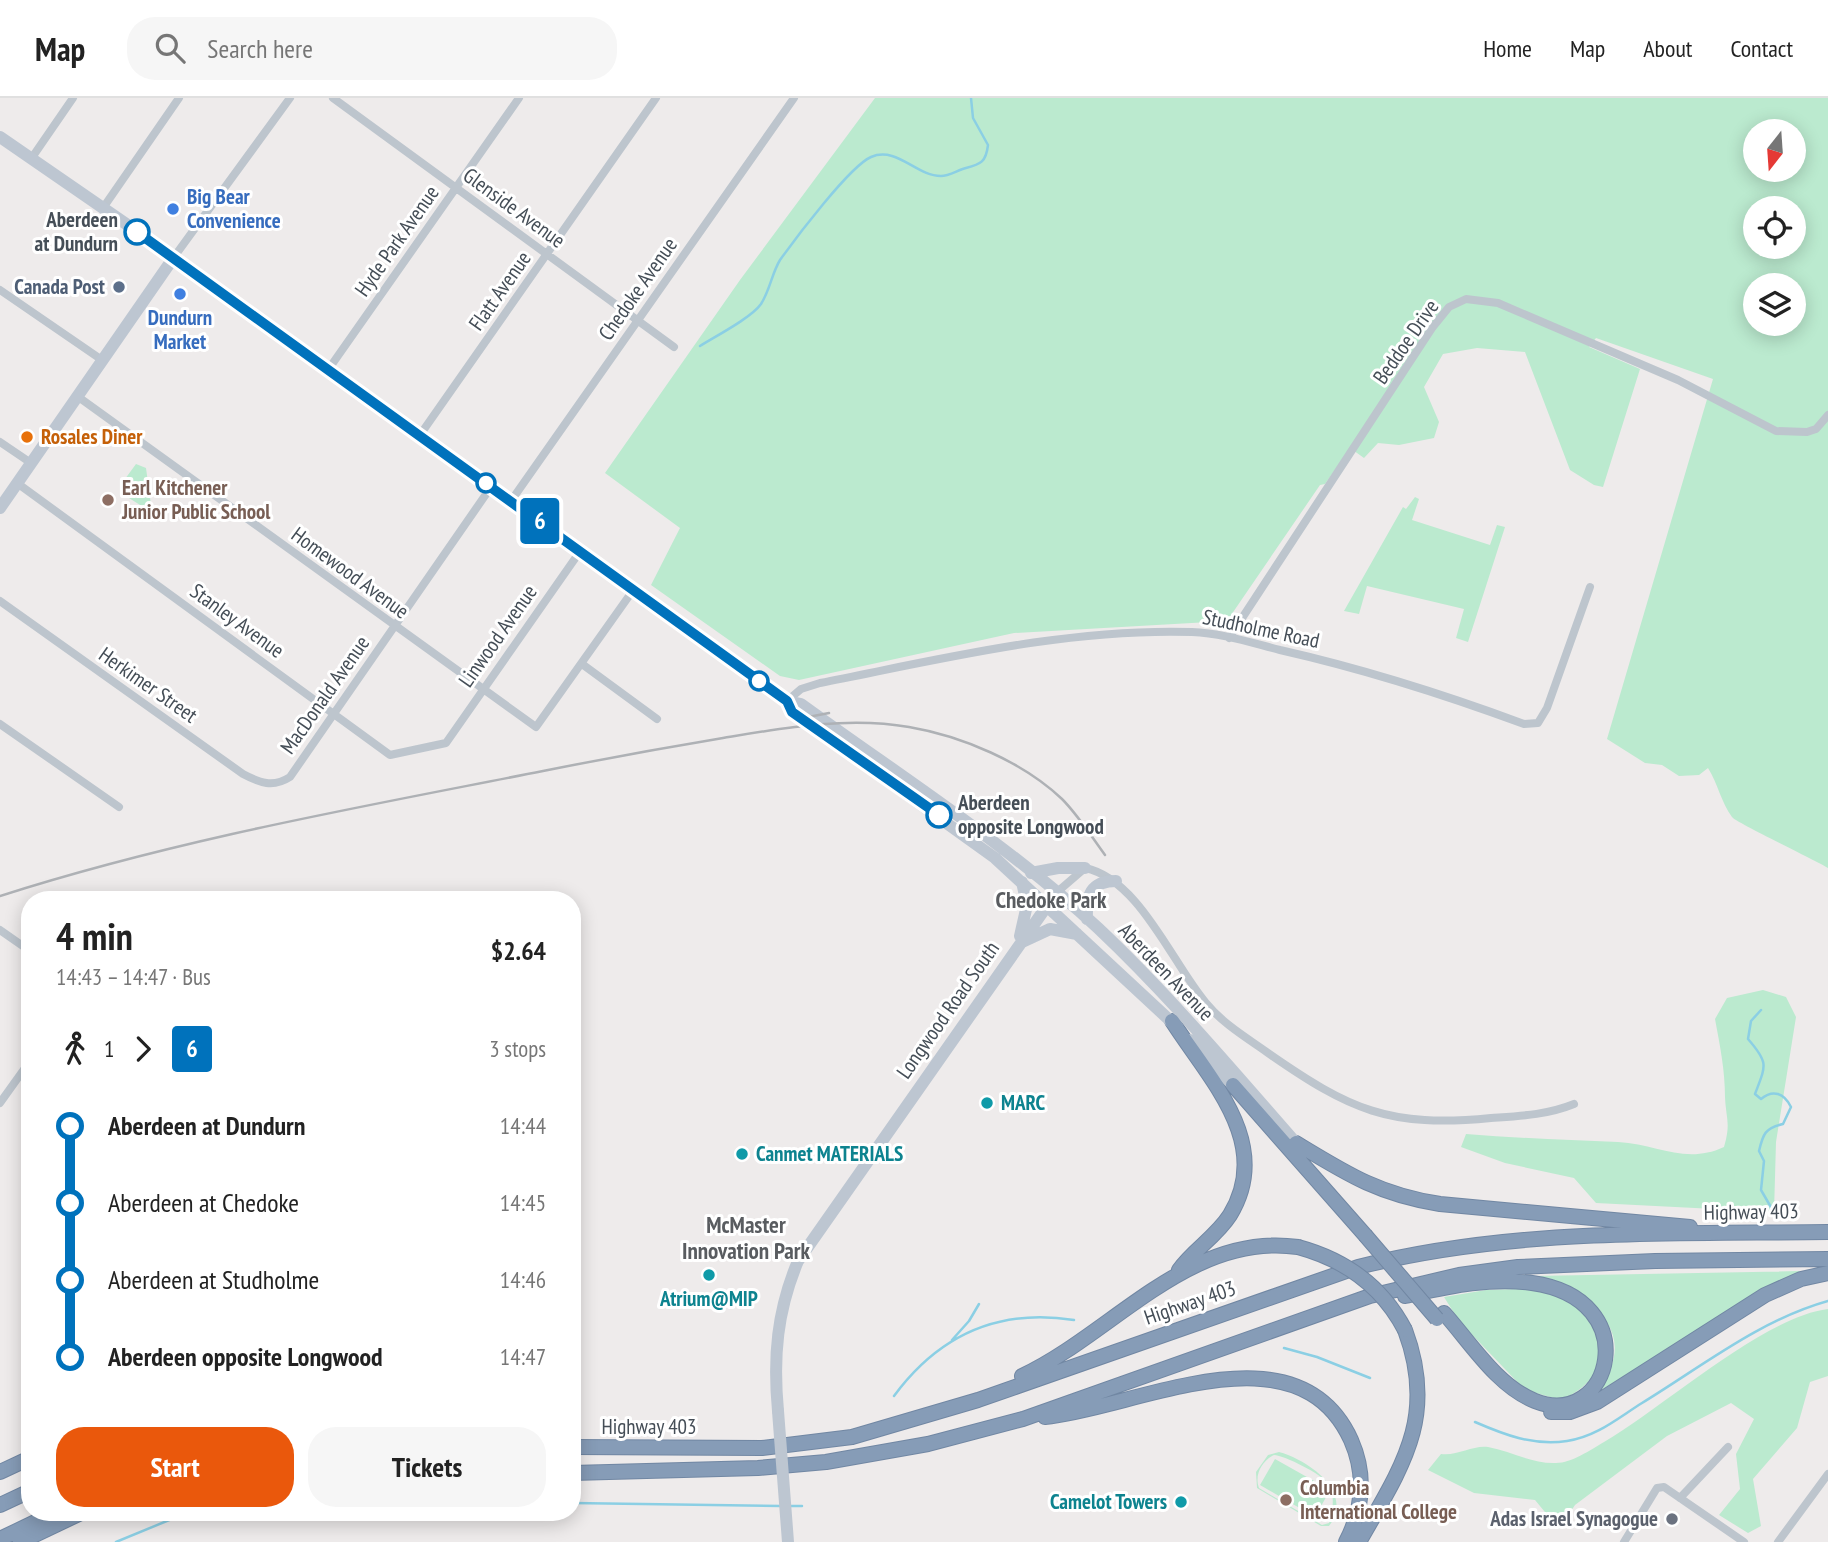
<!DOCTYPE html>
<meta charset="utf-8">
<style>
body{margin:0;font-family:"PT Sans Narrow",sans-serif;background:#f6f6f6;color:#222;height:100vh;display:flex;flex-direction:column;font-size:26px;white-space:nowrap}
*{box-sizing:border-box;margin:0}
p{font-size:23px;color:#767676}
.icon{flex:none;width:38px;height:38px;fill:none;stroke:currentColor;stroke-width:2;stroke-linecap:round;stroke-linejoin:round}
.map{position:relative;flex:1;overflow:hidden}
.sheet{position:absolute;left:21px;top:793px;width:560px;height:630px;display:flex;flex-direction:column;background:#fff;border-radius:28px;box-shadow:0 4px 18px #0003}
.sheet>*{flex:none}
.badge{padding:0 14px;border-radius:5px;font-size:24px;line-height:46px}
.needle{width:46px;rotate:197deg}
.buttons{position:absolute;left:1743px;top:21px;display:grid;gap:14px}
.buttons a{display:grid;place-items:center;width:63px;height:63px;border-radius:50%;background:#fff;box-shadow:0 4px 18px #0003;font-size:35px}
.map>.badge{position:absolute;translate:-50% -50%;box-shadow:0 0 0 4px #fff}
.legs{display:flex;align-items:center;gap:10px;height:77px;padding:0 35px;font-size:23px}
.legs p{margin-inline-start:auto}
.overview{display:flex;align-items:center;justify-content:space-between;height:119px;padding:0 35px}
h1{font-size:38px;font-weight:700;line-height:52px}
.button{display:flex;gap:14px;margin-top:auto;padding:14px 35px}
.button a{flex:1;height:80px;border-radius:28px;background:#ea580c;color:#fff;font-size:28px;font-weight:700;line-height:80px;text-align:center}
.button a+a{background:#f6f6f6;color:#222}
ul{padding:0 35px;list-style:none}
li{display:flex;align-items:center;gap:24px;height:77px;font-size:26px}
li i{display:grid;place-items:center;width:10px;height:100%;margin:0 9px;background:currentColor}
li i::after{content:'';width:18px;height:18px;margin:-9px;border:5px solid;border-radius:50%;background:#fff}
li p{margin-inline-start:auto}
li:first-child i{background:linear-gradient(#0000 50%,currentColor 0)}
li:last-child i{background:linear-gradient(currentColor 50%,#0000 0)}
header{display:flex;align-items:center;gap:42px;box-sizing:border-box;height:98px;padding:0 35px;background:#fff;border-bottom:2px solid #e0e0e0}
header strong{font-size:33px}
nav{display:flex;gap:38px;margin-inline-start:auto;font-size:24px}
.search{width:490px;height:63px;background:#f6f6f6;display:flex;align-items:center;gap:18px;box-sizing:border-box;padding:0 24px;border-radius:28px;color:#767676;font-size:26px}
.map>svg:first-child{display:block}
.green{fill:#bbeacf;fill-rule:evenodd}
.lines{fill:none;stroke-linecap:round;stroke-linejoin:round}
.stream{stroke:#8bcfe4;stroke-width:2.5}
.highway-casing{stroke:#7187a3;stroke-width:16}
.street{stroke:#bdc5cd;stroke-width:8}
.secondary{stroke:#bdc6d1;stroke-width:12}
.highway{stroke:#869cb7;stroke-width:14}
.rail{stroke:#aeb1b5;stroke-width:2.5}
.highway-bridge-casing{stroke:#7187a3;stroke-width:16;stroke-linecap:butt}
.secondary-bridge{stroke:#bdc6d1;stroke-width:12}
.highway-bridge{stroke:#869cb7;stroke-width:14}
.line-1-casing{stroke:#fff;stroke-width:16}
.line-1{stroke:#0072bc;stroke-width:10}
.shop-dot{fill:#3f7fe0;stroke:#fff;stroke-width:2.5}
.stop-1-dot{fill:#fff;stroke:#0072bc;stroke-width:3.5}
.service-dot{fill:#5c6f8a;stroke:#fff;stroke-width:2.5}
.food-dot{fill:#e8710a;stroke:#fff;stroke-width:2.5}
.education-dot{fill:#8d6e63;stroke:#fff;stroke-width:2.5}
.culture-dot{fill:#0f9aa8;stroke:#fff;stroke-width:2.5}
.worship-dot{fill:#6b7280;stroke:#fff;stroke-width:2.5}
.labels{text-anchor:middle;stroke-width:6;stroke-linejoin:round;paint-order:stroke}
.shop-label{font-size:21px;font-weight:bold;fill:#366cbe;stroke:#fff;text-anchor:start}
.street-label{font-size:21px;fill:#454e57;stroke:#fff}
.stop-label{font-size:21px;font-weight:bold;fill:#454e57;stroke:#fff;text-anchor:end}
.service-label{font-size:21px;font-weight:bold;fill:#4e5e75;stroke:#fff;text-anchor:end}
.food-label{font-size:21px;font-weight:bold;fill:#c56008;stroke:#fff;text-anchor:start}
.education-label{font-size:21px;font-weight:bold;fill:#785e54;stroke:#fff;text-anchor:start}
.culture-label{font-size:21px;font-weight:bold;fill:#0d838f;stroke:#fff;text-anchor:start}
.worship-label{font-size:21px;font-weight:bold;fill:#5b616d;stroke:#fff;text-anchor:end}
.neighbourhood-label{font-size:23px;font-weight:bold;fill:#595c60;stroke:#fff}
</style>
<header>
<strong>Map</strong>
<div class="search"><svg class="icon" aria-label="search" viewBox="0 0 24 24"><circle cx="10" cy="10" r="6"/><path d="M15 15l6 6"/></svg>Search here</div>
<nav><a>Home</a><a>Map</a><a>About</a><a>Contact</a></nav>
</header>
<div class="map">
<svg width="1828" height="1444" viewBox="0 0 1828 1444">
<rect width="100%" height="100%" fill="#eeebeb"/>
<path class="green" d="M875,0h953v770c-13,-8 -93,-46 -96,-51 -11,-15 -14,-33 -24,-49l-9,7 -20,1 -17,-11 -17,-2 -38,-24 106,-360 -117,-41 -7,9 51,22 -37,118 -9,-2 -24,-15 -45,-118 -48,-4 -34,6 -19,33 15,35 -5,16 -35,7 -21,-2 -14,15 -14,-10 -25,36 -5,1 -93,136 -213,12 -215,47 -19,-4 -129,-91 29,-57 -75,-55 135,-193zM1755,33h39v39h-39zM1755,110h39v39h-39zM1755,187h39v39h-39z
M136,366l10,4 5,37 -3,5 -27,-17 8,-10 -4,-4z
M1415,399l4,2 -7,21 78,25 7,-20 8,2 -37,115 -12,-4 8,-29 -97,-23 -8,28 -15,-3 59,-104 3,2z
M1763,892l23,7 10,20 -20,125 -2,70 -178,-9 -22,-25 -69,-15 -44,-16 5,-13c51,4 102,6 152,8 40,2 67,23 106,5 7,-24 2,-28 1,-50 0,-27 -5,-51 -10,-78l12,-21z
M1800,1173l-204,122c49,-64 -7,-96 -62,-117z
M1486,1192c18,0 41,-3 59,2 60,15 81,80 16,108l-36,-10 -66,-69 -15,-24z
M1828,1211v67l-18,6 -13,46 -44,51 8,47 -13,7 -29,-18 21,-26 -4,-35 18,-35 -23,-16 -64,33 -92,69 -16,24 -24,-29 -61,-7 -46,-23 13,-16c17,2 32,-9 47,-7 23,4 44,17 68,16 16,0 34,-13 48,-21 61,-36 159,-125 224,-133z
M1279,1354c29,8 76,40 50,74h-8l-64,-38 -1,-16 12,-17zM1274,1357c10,0 49,20 55,29 6,9 4,31 0,39l-7,2 -63,-37c-5,-13 3,-27 15,-33z
M1275,1361l55,31 -15,27 -55,-32z"/>
<g class="lines">
<path class="stream" d="M700,248c16,-10 51,-28 61,-42 9,-14 11,-31 19,-44 15,-21 70,-94 91,-103 26,-11 45,19 70,19 8,0 17,-6 25,-8 15,-4 20,-6 22,-23l-15,-27 -2,-20
M1761,912l-10,11 -3,18c21,24 18,26 7,55l6,5c12,-10 23,-6 30,8l-8,17c-18,4 -20,10 -24,27l5,10 -3,29 11,19
M952,1242l17,-19 10,-17
M1284,1250l33,9 53,21
M894,1298c45,-61 104,-88 180,-76
M1475,1324c30,13 58,24 92,19 29,-4 51,-23 75,-38 59,-36 118,-83 186,-102
M572,1405l209,3
M791,1408h11
M116,1444l63,-26 37,-4"/>
<g class="highway-casing">
<path id="highway" d="M1172,923c37,58 102,122 58,194 -14,22 -37,35 -51,55
M1233,987l132,150
M1296,1045c51,31 84,52 144,61l250,23
M1405,1198c42,-9 84,-19 127,-13 115,16 79,148 3,118 -38,-15 -65,-59 -91,-88
M1022,1278c90,-42 168,-145 276,-129
M1551,1314h19l27,-10 168,-107 36,-16 27,-6
M1045,1319c91,-9 252,-95 306,23 15,34 12,69 -5,102
M572,1349l190,1 90,-11 126,-37 380,-133c154,-39 312,-33 470,-35
M0,1374l30,-14
M572,1375l186,-5 68,-6 102,-18 95,-25 347,-123 89,-21 59,-8 137,-6 173,-2
M0,1407l30,-14
M0,1441l56,-27
M20,1444l63,-30
M1359,1444c42,-74 79,-124 46,-212"/>
</g>
<path class="street" d="M333,0l341,249
M31,61l42,-61
M103,110l76,-110
M174,159l116,-159
M0,192l102,70
M328,272l191,-272
M77,298l459,331 98,-138
M420,337l236,-337
M0,344l31,21
M17,385l373,272 56,-12 135,-193
M511,403l283,-403
M0,503l243,173c17,9 30,14 47,3l201,-290
M1229,540l203,-310 17,-21 17,-8 32,4 180,77 98,51 31,1 9,-3 12,-14
M582,566l75,55
M787,603l14,-12 19,-6c122,-24 247,-55 372,-51 30,1 60,11 88,18 84,19 163,44 244,74l14,-1 9,-15 43,-121
M0,626l119,83
M1056,795l29,-25c54,11 87,95 121,135 17,21 41,35 62,50 82,57 121,75 223,65 28,-2 56,-3 83,-14
M0,832l30,21
M0,1005l30,-42
M1680,1400l48,-51
M1624,1444l33,-54 7,-1 80,55
M1778,1444l50,-68"/>
<path class="secondary" d="M0,39l174,120 597,433 16,11 14,3c99,72 206,140 297,224 71,67 134,142 198,215
M0,410l174,-251
M787,603l5,11 203,146 182,169
M1031,775l27,-5h27
M1087,821c-1,-23 3,-38 29,-38
M1020,838l7,-31 -5,-23
M1022,844l28,-13 27,5
M1190,942l43,45
M778,1313c-5,-54 -1,-100 20,-150l258,-368"/>
<use href="#highway" class="highway"/>
<path class="rail" d="M798,621l31,-6
M0,798c178,-57 361,-89 543,-125 60,-12 120,-23 180,-33 60,-10 125,-22 186,-11 53,9 114,35 153,72 16,16 29,37 43,56"/>
<g class="highway-bridge-casing">
<path id="highway-bridge" d="M1365,1137l72,84
M1298,1149c48,13 84,39 107,83"/>
</g>
<path class="secondary-bridge" d="M778,1313l10,131"/>
<use href="#highway-bridge" class="highway-bridge"/>
</g>
<g class="lines">
<g class="line-1-casing">
<path id="line-1" d="M137,134l650,469 5,11 147,103"/>
</g>
<use href="#line-1" class="line-1"/>
</g>
<g class="shop-dot">
<circle cx="173" cy="111" r="7"/>
<circle cx="180" cy="196" r="7"/>
</g>
<g class="stop-1-dot">
<circle cx="137" cy="134" r="12"/>
<circle cx="486" cy="385" r="9"/>
<circle cx="759" cy="583" r="9"/>
<circle cx="939" cy="717" r="12"/>
</g>
<circle class="service-dot" cx="119" cy="189" r="7"/>
<circle class="food-dot" cx="27" cy="339" r="7"/>
<g class="education-dot">
<circle cx="108" cy="402" r="7"/>
<circle cx="1286" cy="1402" r="7"/>
</g>
<g class="culture-dot">
<circle cx="987" cy="1005" r="7"/>
<circle cx="742" cy="1056" r="7"/>
<circle cx="709" cy="1177" r="7"/>
<circle cx="1181" cy="1404" r="7"/>
</g>
<circle class="worship-dot" cx="1672" cy="1421" r="7"/>
<g class="labels">
<g class="shop-label">
<text x="187" y="106">Big Bear<tspan x="187" dy="24">Convenience</tspan></text>
<text x="180" y="227" text-anchor="middle">Dundurn<tspan x="180" dy="24">Market</tspan></text>
</g>
<g class="street-label">
<text transform="translate(514 110) rotate(36)" y="7">Glenside Avenue</text>
<text transform="translate(397 143) rotate(-55)" y="7">Hyde Park Avenue</text>
<text transform="translate(638 191) rotate(-55)" y="7">Chedoke Avenue</text>
<text transform="translate(500 193) rotate(-55)" y="7">Flatt Avenue</text>
<text transform="translate(1406 244) rotate(-55)" y="7">Beddoe Drive</text>
<text transform="translate(350 475) rotate(36)" y="7">Homewood Avenue</text>
<text transform="translate(237 523) rotate(36)" y="7">Stanley Avenue</text>
<text transform="translate(1261 531) rotate(12)" y="7">Studholme Road</text>
<text transform="translate(498 538) rotate(-55)" y="7">Linwood Avenue</text>
<text transform="translate(148 587) rotate(35)" y="7">Herkimer Street</text>
<text transform="translate(325 597) rotate(-55)" y="7">MacDonald Avenue</text>
<text transform="translate(1166 874) rotate(46)" y="7">Aberdeen Avenue</text>
<text transform="translate(948 912) rotate(-55)" y="7">Longwood Road South</text>
<text transform="translate(1751 1114) rotate(-1)" y="7">Highway 403</text>
<text transform="translate(1190 1205) rotate(-19)" y="7">Highway 403</text>
<text x="649" y="1336">Highway 403</text>
</g>
<g class="stop-label">
<text x="118" y="129">Aberdeen<tspan x="118" dy="24">at Dundurn</tspan></text>
<text x="958" y="712" text-anchor="start">Aberdeen<tspan x="958" dy="24">opposite Longwood</tspan></text>
</g>
<g class="service-label">
<text x="105" y="196">Canada Post</text>
</g>
<g class="food-label">
<text x="41" y="346">Rosales Diner</text>
</g>
<g class="education-label">
<text x="122" y="397">Earl Kitchener<tspan x="122" dy="24">Junior Public School</tspan></text>
<text x="1300" y="1397">Columbia<tspan x="1300" dy="24">International College</tspan></text>
</g>
<g class="culture-label">
<text x="1001" y="1012">MARC</text>
<text x="756" y="1063">Canmet MATERIALS</text>
<text x="709" y="1208" text-anchor="middle">Atrium@MIP</text>
<text x="1167" y="1411" text-anchor="end">Camelot Towers</text>
</g>
<g class="worship-label">
<text x="1658" y="1428">Adas Israel Synagogue</text>
</g>
<g class="neighbourhood-label">
<text x="1051" y="810">Chedoke Park</text>
<text x="746" y="1135">McMaster<tspan x="746" dy="26">Innovation Park</tspan></text>
</g>
</g>
</svg>
<div class="buttons">
<a><svg class="needle" viewBox="-14 -14 28 28"><path d="M0-13l5 13h-10z" fill="#e53935"/><path d="M0 13l5-13h-10z" fill="#767676"/></svg></a>
<a><svg class="icon" aria-label="locate" viewBox="0 0 24 24"><circle cx="12" cy="12" r="6"/><path d="M12 2v4M12 18v4M2 12h4M18 12h4"/></svg></a>
<a><svg class="icon" aria-label="layers" viewBox="0 0 24 24"><path d="M12 4l9 5-9 5-9-5zM3 14l9 5 9-5"/></svg></a>
</div>
<b class="badge" style="left:540px;top:423px;background:#0072bc;color:#fff">6</b>
<section class="sheet">
<div class="overview"><div><h1>4 min</h1><p>14:43 – 14:47 · Bus</p></div><b>$2.64</b></div>
<div class="legs"><svg class="icon" aria-label="walk" viewBox="0 0 24 24"><circle cx="13" cy="4" r="2"/><path d="M13 8l-2 6 4 7M11 14l-3 7M7 12l3-4h3l4 4"/></svg>1<svg class="icon" aria-label="forward" viewBox="0 0 24 24"><path d="M9 5l7 7-7 7"/></svg><b class="badge" style="background:#0072bc;color:#fff">6</b><p>3 stops</p></div>
<ul>
<li><i style="color:#0072bc"></i><b>Aberdeen at Dundurn</b><p>14:44</p></li>
<li><i style="color:#0072bc"></i><span>Aberdeen at Chedoke</span><p>14:45</p></li>
<li><i style="color:#0072bc"></i><span>Aberdeen at Studholme</span><p>14:46</p></li>
<li><i style="color:#0072bc"></i><b>Aberdeen opposite Longwood</b><p>14:47</p></li>
</ul>
<div class="button"><a>Start</a><a>Tickets</a></div>
</section>
</div>
